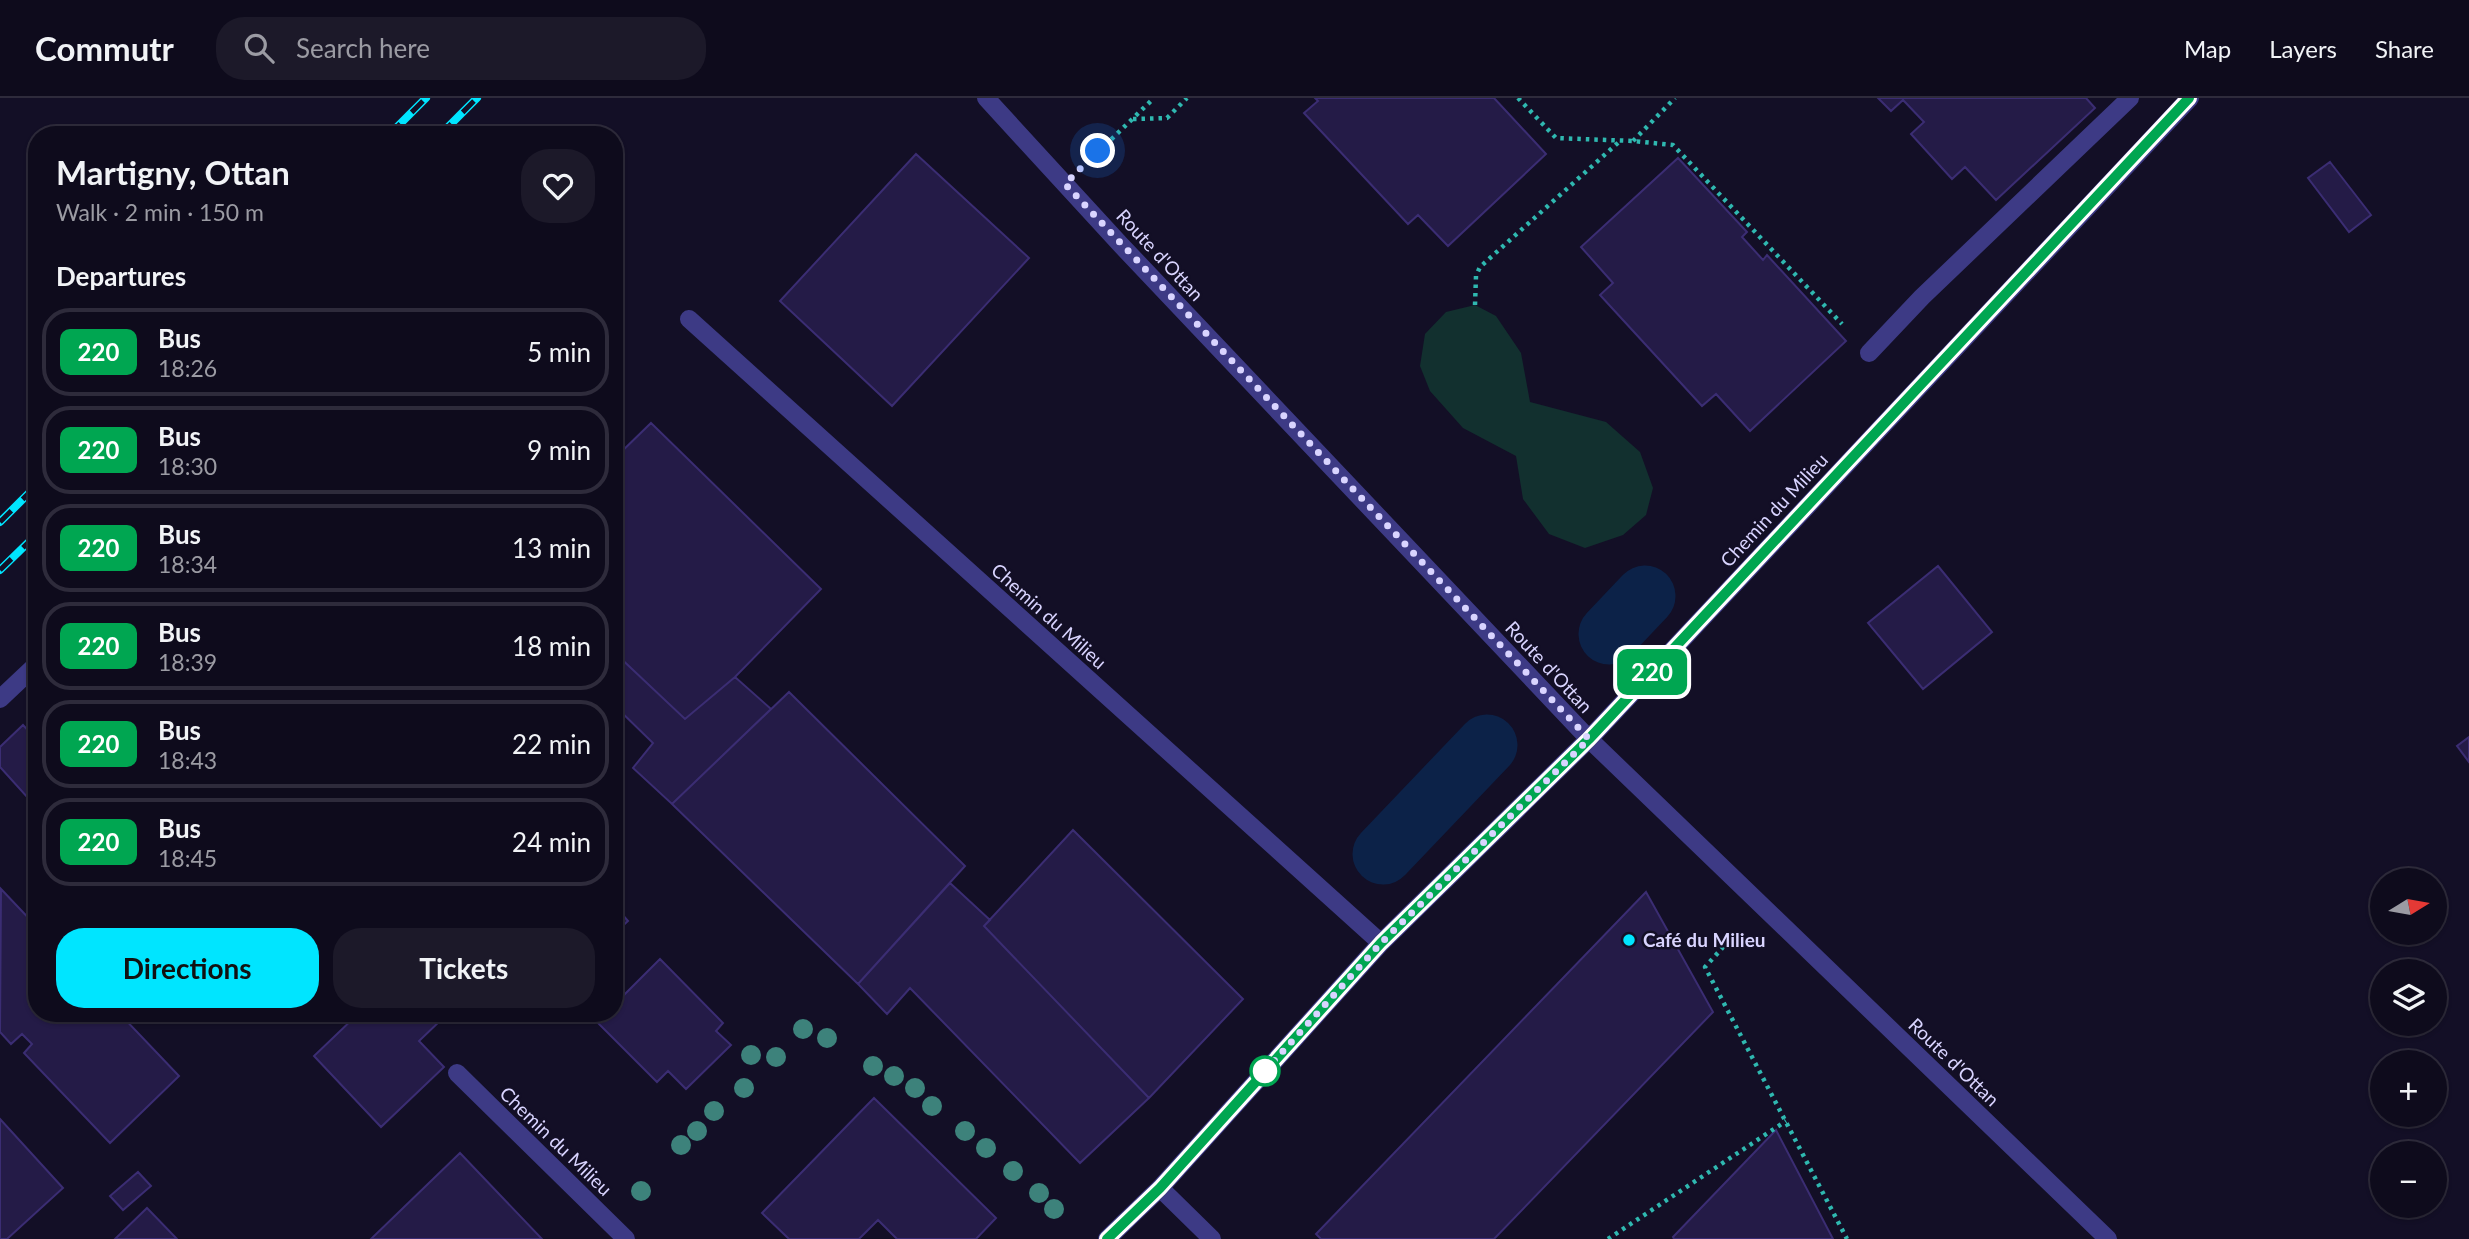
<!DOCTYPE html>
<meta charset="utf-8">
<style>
body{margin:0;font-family:Lato,sans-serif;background:#1c1929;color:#f1f3f6;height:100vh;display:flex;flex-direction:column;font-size:26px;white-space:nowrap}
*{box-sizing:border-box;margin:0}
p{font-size:23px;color:#9b9ba3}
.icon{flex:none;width:38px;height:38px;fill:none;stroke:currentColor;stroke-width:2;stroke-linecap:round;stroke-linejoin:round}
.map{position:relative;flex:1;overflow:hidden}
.side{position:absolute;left:28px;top:28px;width:595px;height:896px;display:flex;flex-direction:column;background:#0e0b1c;border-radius:28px;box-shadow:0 2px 5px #0004,0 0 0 2px #2e2b3b}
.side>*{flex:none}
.badge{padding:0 14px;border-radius:10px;font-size:24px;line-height:46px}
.needle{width:46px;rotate:79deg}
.tools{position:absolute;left:2370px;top:770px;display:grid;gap:14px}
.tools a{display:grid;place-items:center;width:77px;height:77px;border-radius:50%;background:#0e0b1c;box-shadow:0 2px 5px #0004,0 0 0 2px #2e2b3b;font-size:35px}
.you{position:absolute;width:35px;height:35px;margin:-18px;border:5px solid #fff;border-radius:50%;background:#1a73e8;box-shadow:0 0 0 10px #1a73e833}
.map>.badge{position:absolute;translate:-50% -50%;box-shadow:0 0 0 4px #fff}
h2{padding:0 28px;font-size:26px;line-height:63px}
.round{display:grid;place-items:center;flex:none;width:74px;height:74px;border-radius:28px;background:#1c1929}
.headline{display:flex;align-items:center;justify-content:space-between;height:119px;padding:0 28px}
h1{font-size:33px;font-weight:700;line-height:52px}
.primary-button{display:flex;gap:14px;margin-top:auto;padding:14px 28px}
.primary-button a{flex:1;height:80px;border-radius:28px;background:#00e5ff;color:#111;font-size:28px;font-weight:700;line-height:80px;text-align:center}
.primary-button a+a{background:#1c1929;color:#f1f3f6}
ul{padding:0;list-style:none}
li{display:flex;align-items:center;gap:21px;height:88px;margin:0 14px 10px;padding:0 14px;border:4px solid #2e2b3b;border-radius:28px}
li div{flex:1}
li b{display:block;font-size:26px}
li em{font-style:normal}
li .badge{min-width:77px;font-weight:700;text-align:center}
header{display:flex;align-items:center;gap:42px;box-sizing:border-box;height:98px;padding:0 35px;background:#0e0b1c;border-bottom:2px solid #2e2b3b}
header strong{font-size:33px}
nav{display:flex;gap:38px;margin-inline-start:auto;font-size:24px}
.search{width:490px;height:63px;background:#1c1929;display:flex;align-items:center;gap:18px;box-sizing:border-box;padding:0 24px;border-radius:28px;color:#9b9ba3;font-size:26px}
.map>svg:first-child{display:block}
.green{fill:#12302f}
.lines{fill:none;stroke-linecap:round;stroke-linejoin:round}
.canal{stroke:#0c2248;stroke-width:61}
.building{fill:#241b47;stroke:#3b2d73;stroke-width:2}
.path{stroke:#2fb8b0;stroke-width:4.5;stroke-dasharray:3.5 5;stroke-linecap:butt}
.street{stroke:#3d3a85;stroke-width:18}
.rail-casing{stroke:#00e5ff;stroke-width:8}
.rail{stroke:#130f26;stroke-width:5;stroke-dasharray:16;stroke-linecap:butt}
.tree{fill:#3d827b}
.line-casing{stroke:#fff;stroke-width:16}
.line{stroke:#00a651;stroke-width:10}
.walk{stroke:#d9d4ff;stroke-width:7;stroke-dasharray:0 12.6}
.poi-dot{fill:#00e5ff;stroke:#130f26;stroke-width:2.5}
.stop-dot{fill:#fff;stroke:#00a651;stroke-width:3.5}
.labels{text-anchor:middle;stroke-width:5;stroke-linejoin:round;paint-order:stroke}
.street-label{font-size:19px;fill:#d9d4ff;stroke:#130f26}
.poi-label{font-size:19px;font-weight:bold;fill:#d9d4ff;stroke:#130f26;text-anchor:start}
</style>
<header>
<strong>Commutr</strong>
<div class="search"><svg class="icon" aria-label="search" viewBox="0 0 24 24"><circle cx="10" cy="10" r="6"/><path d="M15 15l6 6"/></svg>Search here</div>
<nav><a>Map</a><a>Layers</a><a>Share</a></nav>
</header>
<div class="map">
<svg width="2469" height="1141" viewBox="0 0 2469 1141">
<rect width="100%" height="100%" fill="#130f26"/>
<path class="green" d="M1475,207l21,11 25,37 9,49 76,20 34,30 13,36 -7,27 -23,20 -38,13 -36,-14 -26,-35 -7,-43 -53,-28 -33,-37 -10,-25 5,-32 21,-22z"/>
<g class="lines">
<path class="canal" d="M1609,536l36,-38
M1383,756l104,-109"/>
</g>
<path class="building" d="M1315,0h179l52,56 -98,92 -30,-31 -10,9 -104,-111 14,-12z
M1878,0h208l9,10 -99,92 -31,-33 -13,12 -41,-45 13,-12 -21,-22 -12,11z
M916,56l113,104 -137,148 -112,-105z
M1678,60l69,74 -5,5 21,23 4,-5 79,86 -96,90 -34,-37 -14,12 -102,-111 13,-12 -32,-36z
M2330,64l41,53 -22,17 -41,-54z
M651,325l170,166 -86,88 -50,42 -71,-67v-193z
M1938,468l54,66 -69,57 -55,-66z
M614,554l71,67 50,-42 36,32 -99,95 -39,-36 20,-25 -39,-38z
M789,594l176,174 -107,118 -186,-180z
M23,627l14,15v68l-37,-41v-20z
M2469,639v25l-12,-16z
M1073,732l170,169 -94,99 -165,-172z
M950,785l40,37 -6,6 165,172 -69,65 -170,-175 -23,26 -29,-30z
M1,791l36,38v86h82l60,63 -69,67 -86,-90 8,-9 -10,-10 -11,10 -11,-12z
M1646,794l67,120 -219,227h-173l-5,-5z
M614,807l14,16 -14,13z
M660,861l63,64 -7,8 15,14 -45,44 -18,-18 -11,11 -60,-60 9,-9h8v-8z
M359,915h76l6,7 -22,21 25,26 -63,60 -67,-71z
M874,1000l122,120 -20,21h-79l-19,-19 -19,19h-70l-27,-26z
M0,1021l63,69 -56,51h-7z
M1776,1032l57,109h-159l-1,-2z
M460,1055l82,86h-171z
M138,1074l13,14 -28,24 -13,-14z
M147,1110l30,31h-62z"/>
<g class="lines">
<path class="path" d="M1518,0l38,40 77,3 40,4 169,179
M1133,21l34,-1 20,-20
M1633,43l42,-43
M1093,59l61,-59
M1475,207l1,-29 4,-9 140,-126
M1735,836l-30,33 142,272
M1608,1141l178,-118"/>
<path class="street" d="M986,0l134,146 469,495 519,500
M689,221l692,624
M1869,255l53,-56 208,-199
M0,601l37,-35
M457,975l169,166
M1160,1090l52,51
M1107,1141l53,-51 221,-245 208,-204 601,-641"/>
<g class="rail-casing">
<path id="rail" d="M389,37l37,-37
M440,37l37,-37
M0,424l37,-37
M0,472l37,-36"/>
</g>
<use href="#rail" class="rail"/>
</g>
<g class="tree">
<circle cx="803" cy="931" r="10"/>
<circle cx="827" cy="940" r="10"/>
<circle cx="751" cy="957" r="10"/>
<circle cx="776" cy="959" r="10"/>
<circle cx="873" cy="968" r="10"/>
<circle cx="894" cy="978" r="10"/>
<circle cx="744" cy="990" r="10"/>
<circle cx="915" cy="990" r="10"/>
<circle cx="932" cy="1008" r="10"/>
<circle cx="714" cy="1013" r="10"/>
<circle cx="697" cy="1033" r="10"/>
<circle cx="965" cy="1033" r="10"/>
<circle cx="681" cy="1047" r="10"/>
<circle cx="986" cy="1050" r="10"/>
<circle cx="1013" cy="1073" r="10"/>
<circle cx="641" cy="1093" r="10"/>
<circle cx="1039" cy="1095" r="10"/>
<circle cx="1054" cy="1111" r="10"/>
</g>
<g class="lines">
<g class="line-casing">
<path id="line" d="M1107,1141l53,-51 221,-245 208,-204 600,-641"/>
</g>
<use href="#line" class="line"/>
<path class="walk" d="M1098,53l-33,33 524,555 -208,204 -116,128"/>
</g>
<circle class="poi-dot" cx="1629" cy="842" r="7"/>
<circle class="stop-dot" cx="1265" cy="973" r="14"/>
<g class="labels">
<g class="street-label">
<text transform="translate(1160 157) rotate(47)" y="7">Route d'Ottan</text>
<text transform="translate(1774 412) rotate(-47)" y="7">Chemin du Milieu</text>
<text transform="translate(1049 518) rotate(42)" y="7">Chemin du Milieu</text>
<text transform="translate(1549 569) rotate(47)" y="7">Route d'Ottan</text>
<text transform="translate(1954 964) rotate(44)" y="7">Route d'Ottan</text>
<text transform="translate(556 1043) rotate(44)" y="7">Chemin du Milieu</text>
</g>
<g class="poi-label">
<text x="1643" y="849">Café du Milieu</text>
</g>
</g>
</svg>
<div class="tools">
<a><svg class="needle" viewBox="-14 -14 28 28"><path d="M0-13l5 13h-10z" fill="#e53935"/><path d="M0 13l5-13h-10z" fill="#9b9ba3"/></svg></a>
<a><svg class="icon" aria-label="layers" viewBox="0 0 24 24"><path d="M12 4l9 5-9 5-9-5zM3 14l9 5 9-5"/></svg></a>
<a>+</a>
<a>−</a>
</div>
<div class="you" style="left:1098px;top:53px"></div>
<b class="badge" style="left:1652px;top:574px;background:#00a651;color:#fff">220</b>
<section class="side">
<div class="headline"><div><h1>Martigny, Ottan</h1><p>Walk · 2 min · 150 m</p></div><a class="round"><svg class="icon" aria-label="heart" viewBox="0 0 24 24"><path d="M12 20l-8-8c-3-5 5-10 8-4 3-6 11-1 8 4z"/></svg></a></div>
<h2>Departures</h2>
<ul>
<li><span class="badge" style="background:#00a651;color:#fff">220</span><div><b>Bus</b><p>18:26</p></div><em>5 min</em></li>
<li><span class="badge" style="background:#00a651;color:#fff">220</span><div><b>Bus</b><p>18:30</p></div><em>9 min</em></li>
<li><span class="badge" style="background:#00a651;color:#fff">220</span><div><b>Bus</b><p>18:34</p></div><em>13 min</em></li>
<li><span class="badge" style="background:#00a651;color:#fff">220</span><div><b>Bus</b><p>18:39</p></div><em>18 min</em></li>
<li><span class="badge" style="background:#00a651;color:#fff">220</span><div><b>Bus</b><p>18:43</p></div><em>22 min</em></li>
<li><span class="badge" style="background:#00a651;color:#fff">220</span><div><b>Bus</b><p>18:45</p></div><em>24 min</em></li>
</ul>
<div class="primary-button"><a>Directions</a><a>Tickets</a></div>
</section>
</div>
